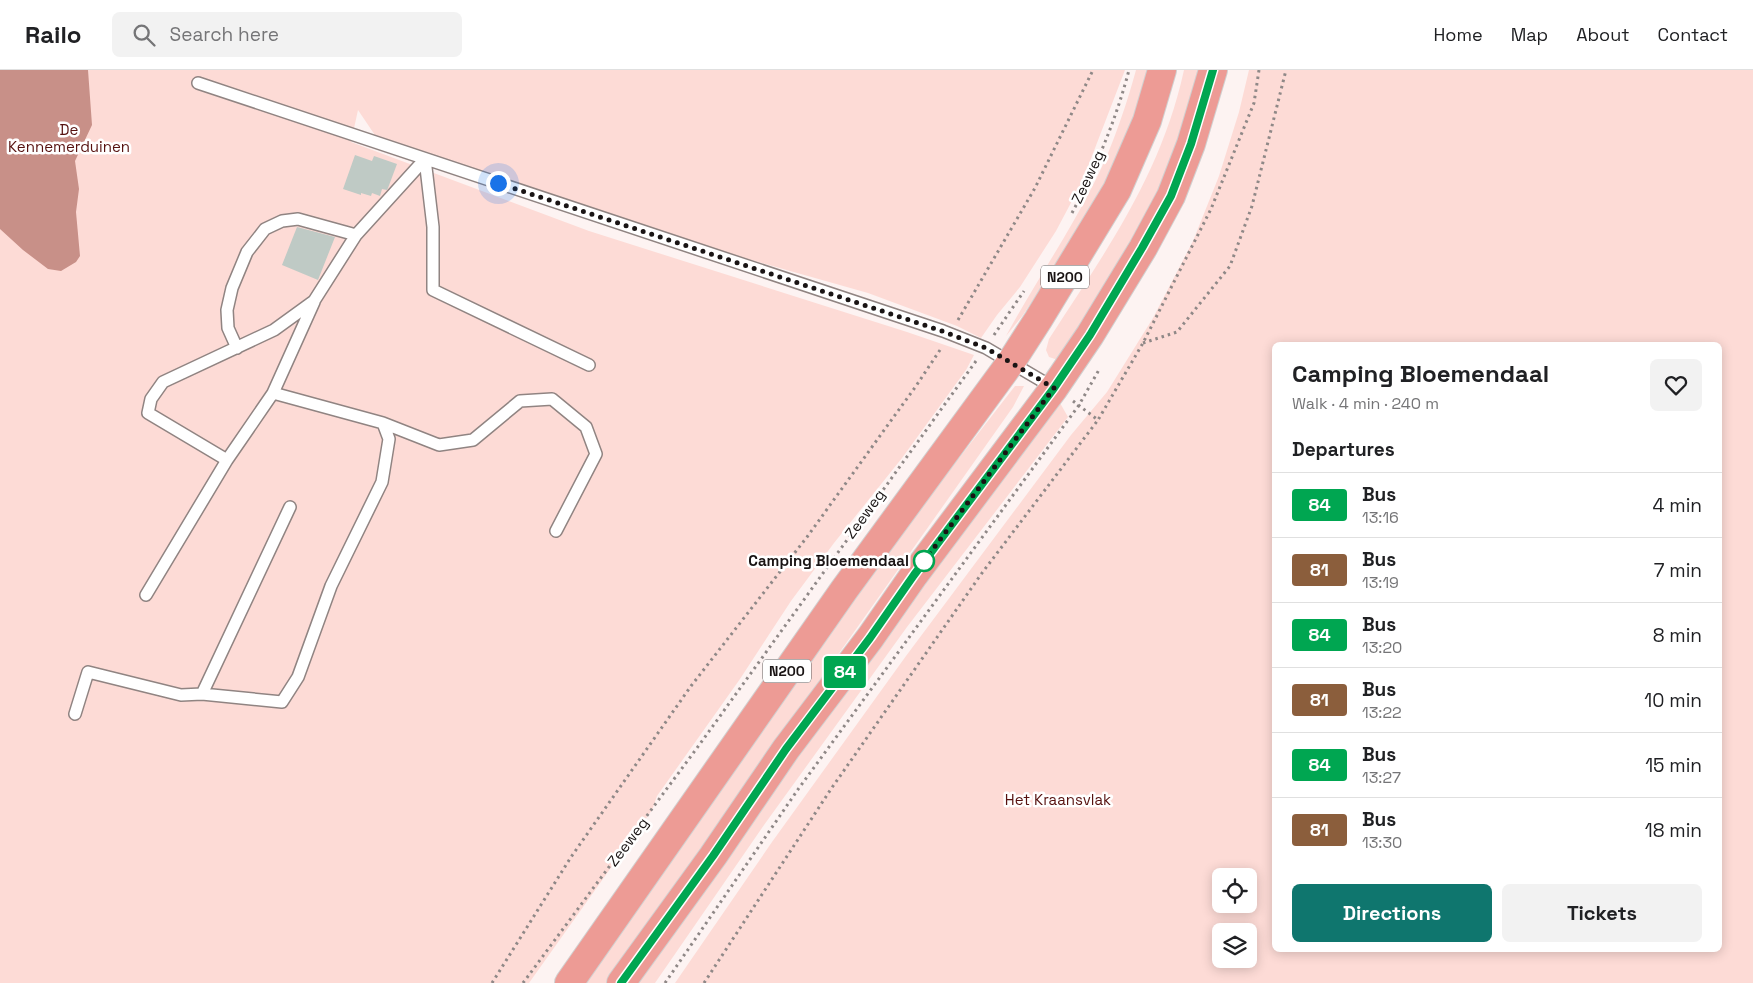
<!DOCTYPE html>
<meta charset="utf-8">
<style>
body{margin:0;font-family:"Space Grotesk",sans-serif;background:#f2f2f2;color:#202124;height:100vh;display:flex;flex-direction:column;font-size:19px;white-space:nowrap}
*{box-sizing:border-box;margin:0}
p{font-size:16px;color:#757577}
.icon{flex:none;width:28px;height:28px;fill:none;stroke:currentColor;stroke-width:2;stroke-linecap:round;stroke-linejoin:round}
.map{position:relative;flex:1;overflow:hidden}
.side{position:absolute;left:1272px;top:272px;width:450px;height:610px;display:flex;flex-direction:column;background:#fff;border-radius:8px;box-shadow:0 2px 12px #0003}
.side>*{flex:none}
.badge{padding:0 10px;border-radius:4px;font-size:18px;line-height:32px}
.tools{position:absolute;left:1212px;top:798px;display:grid;gap:10px}
.tools a{display:grid;place-items:center;width:45px;height:45px;border-radius:8px;background:#fff;box-shadow:0 2px 12px #0003;font-size:25px}
.you{position:absolute;width:25px;height:25px;margin:-12px;border:4px solid #fff;border-radius:50%;background:#1a73e8;box-shadow:0 0 0 8px #1a73e833}
.map>.badge{position:absolute;translate:-50% -50%;box-shadow:0 0 0 2px #fff}
h2{padding:0 20px;font-size:19px;line-height:45px}
.round{display:grid;place-items:center;flex:none;width:52px;height:52px;border-radius:8px;background:#f2f2f2}
.head{display:flex;align-items:center;justify-content:space-between;height:85px;padding:0 20px}
h1{font-size:24px;font-weight:600;line-height:38px}
.primary-button{display:flex;gap:10px;margin-top:auto;padding:10px 20px}
.primary-button a{flex:1;height:58px;border-radius:8px;background:#0f766e;color:#fff;font-size:20px;font-weight:600;line-height:58px;text-align:center}
.primary-button a+a{background:#f2f2f2;color:#202124}
ul{padding:0;list-style:none}
li{display:flex;align-items:center;gap:15px;height:65px;padding:0 20px;border-top:1px solid #e0e0e0}
li div{flex:1}
li b{display:block;font-size:19px}
li em{font-style:normal}
li .badge{min-width:55px;font-weight:700;text-align:center}
header{display:flex;align-items:center;gap:30px;box-sizing:border-box;height:70px;padding:0 25px;background:#fff;border-bottom:1px solid #e0e0e0}
header strong{font-size:24px}
nav{display:flex;gap:28px;margin-inline-start:auto;font-size:18px}
.search{width:350px;height:45px;background:#f2f2f2;display:flex;align-items:center;gap:12px;box-sizing:border-box;padding:0 18px;border-radius:8px;color:#757577;font-size:19px}
.map>svg:first-child{display:block}
.green{fill:#fddbd6;fill-rule:evenodd}
.water{fill:#c89088}
.building{fill:#bfcac5}
.lines{fill:none;stroke-linecap:round;stroke-linejoin:round}
.service-casing{stroke:#908482;stroke-width:14}
.primary-casing{stroke:#d1d0d0;stroke-width:30}
.path{stroke:#8f8887;stroke-width:3;stroke-dasharray:2.5 4;stroke-linecap:butt}
.service{stroke:#fff;stroke-width:11}
.primary{stroke:#ed9b95;stroke-width:28}
.line-casing{stroke:#fff;stroke-width:11}
.line{stroke:#00a651;stroke-width:8}
.walk{stroke:#191414;stroke-width:5;stroke-dasharray:0 9}
.stop-dot{fill:#fff;stroke:#00a651;stroke-width:2.5}
.labels{text-anchor:middle;stroke-width:5;stroke-linejoin:round;paint-order:stroke}
.shield{fill:#fff;stroke:#5e5a5a;stroke-width:1}
.shield-label{font-size:14px;font-weight:bold;fill:#191414}
.park-label{font-size:15px;fill:#56110f;stroke:#fff}
.street-label{font-size:15px;fill:#191414;stroke:#fff}
.stop-label{font-size:15px;font-weight:bold;fill:#191414;stroke:#fff;text-anchor:end}
</style>
<header>
<strong>Railo</strong>
<div class="search"><svg class="icon" aria-label="search" viewBox="0 0 24 24"><circle cx="10" cy="10" r="6"/><path d="M15 15l6 6"/></svg>Search here</div>
<nav><a>Home</a><a>Map</a><a>About</a><a>Contact</a></nav>
</header>
<div class="map">
<svg width="1753" height="913" viewBox="0 0 1753 913">
<rect width="100%" height="100%" fill="#fdf3f2"/>
<path class="green" d="M0,0h1125l-43,112 -26,49 -36,56 -23,28 -16,23 -24,-12 -89,-33 -322,-91 -159,-49 -29,-43 -7,32 238,89 318,101 67,23 -8,15 -64,88 -68,85 -43,58 -51,78 -83,117 -5,14 -123,173h-529z
M1136,0h20l-43,110 -90,135 -17,21c27,-50 60,-98 86,-149 18,-33 34,-80 44,-117z
M1184,0h22l-36,112 -106,176 -9,1 -6,-2 -3,-7 3,-11c57,-88 112,-164 135,-269z
M1249,0h504v913h-1078l97,-141 134,-186 165,-221 36,-43 46,-74 40,-77 26,-65 20,-64zM1275,275h445v605h-445zM1221,806h28v28h-28zM1221,861h28v28h-28z
M1015,316h9l-11,21 -407,576h-24l270,-387z
M1060,333l8,14 -161,210 -143,198 -109,158h-27l423,-579z"/>
<path class="water" d="M0,0h88l4,55 -17,36 4,28 -3,23 4,44 -4,6 -15,9 -13,-2 -25,-19 -23,-21z"/>
<path class="building" d="M355,85l17,6 2,-5 23,8 -9,24 -1,2 -5,-1 -2,7 -8,-3 -1,3 -10,-3v2l-18,-6z
M297,157l38,10 -17,43 -36,-15z"/>
<g class="lines">
<g class="service-casing">
<path id="service" d="M198,13l745,248 43,17 68,40
M237,278l-9,-20 -1,-18 5,-22 15,-36 18,-23 17,-8 16,-2 58,16
M383,353l56,22 34,-5 47,-39 32,-2 34,28 10,27 -40,77
M227,390l46,-67 41,-91
M146,525l81,-135 -79,-47 3,-14 12,-17 111,-52 40,-29 42,-66 69,-76 8,68v63l156,75
M202,624l88,-187
M75,644l13,-42 93,23 21,-1 80,8 16,-25 33,-91 51,-104 7,-43 -6,-16 -110,-30"/>
</g>
<g class="primary-casing">
<path id="primary" d="M569,913l275,-393 167,-228 27,-42 79,-130 30,-69 15,-51
M621,913l92,-127 73,-107 84,-111 44,-63 140,-187 36,-53 53,-87 28,-52 20,-52 22,-74"/>
</g>
<path class="path" d="M1072,143c24,-46 44,-93 57,-143
M958,250l77,-132 58,-118
M994,265l30,-44
M1143,273l34,-11 53,-66 22,-60 34,-136
M1073,331l25,19 45,-77 68,-134 43,-106 5,-33
M492,913l79,-126 120,-171 116,-149 109,-151 26,-39
M523,913l174,-235 279,-387
M665,913l134,-195 280,-383 21,-37
M704,913l127,-194 151,-216 116,-153"/>
<use href="#service" class="service"/>
<use href="#primary" class="primary"/>
</g>
<g class="lines">
<g class="line-casing">
<path id="line" d="M621,913l92,-127 73,-107 84,-111 44,-63 140,-187 36,-53 52,-87 29,-52 20,-52 22,-74"/>
</g>
<use href="#line" class="line"/>
<path class="walk" d="M498,113l444,148 44,17 68,40 -130,173"/>
</g>
<circle class="stop-dot" cx="924" cy="491" r="10"/>
<g class="labels">
<g class="shield">
<rect x="1041" y="195.5" width="48" height="23" rx="4"/>
<rect x="763" y="589.5" width="48" height="23" rx="4"/>
</g>
<g class="shield-label">
<text x="1065" y="212">N200</text>
<text x="787" y="606">N200</text>
</g>
<g class="park-label">
<text x="69" y="65">De<tspan x="69" dy="17">Kennemerduinen</tspan></text>
<text x="1058" y="735">Het Kraansvlak</text>
</g>
<g class="street-label">
<text transform="translate(1088 107) rotate(-65)" y="5">Zeeweg</text>
<text transform="translate(865 444) rotate(-54)" y="5">Zeeweg</text>
<text transform="translate(628 772) rotate(-53)" y="5">Zeeweg</text>
</g>
<g class="stop-label">
<text x="909" y="496">Camping Bloemendaal</text>
</g>
</g>
</svg>
<div class="tools">
<a><svg class="icon" aria-label="locate" viewBox="0 0 24 24"><circle cx="12" cy="12" r="6"/><path d="M12 2v4M12 18v4M2 12h4M18 12h4"/></svg></a>
<a><svg class="icon" aria-label="layers" viewBox="0 0 24 24"><path d="M12 4l9 5-9 5-9-5zM3 14l9 5 9-5"/></svg></a>
</div>
<div class="you" style="left:498px;top:113px"></div>
<b class="badge" style="left:845px;top:602px;background:#00a651;color:#fff">84</b>
<section class="side">
<div class="head"><div><h1>Camping Bloemendaal</h1><p>Walk · 4 min · 240 m</p></div><a class="round"><svg class="icon" aria-label="heart" viewBox="0 0 24 24"><path d="M12 20l-8-8c-3-5 5-10 8-4 3-6 11-1 8 4z"/></svg></a></div>
<h2>Departures</h2>
<ul>
<li><span class="badge" style="background:#00a651;color:#fff">84</span><div><b>Bus</b><p>13:16</p></div><em>4 min</em></li>
<li><span class="badge" style="background:#8b5e3c;color:#fff">81</span><div><b>Bus</b><p>13:19</p></div><em>7 min</em></li>
<li><span class="badge" style="background:#00a651;color:#fff">84</span><div><b>Bus</b><p>13:20</p></div><em>8 min</em></li>
<li><span class="badge" style="background:#8b5e3c;color:#fff">81</span><div><b>Bus</b><p>13:22</p></div><em>10 min</em></li>
<li><span class="badge" style="background:#00a651;color:#fff">84</span><div><b>Bus</b><p>13:27</p></div><em>15 min</em></li>
<li><span class="badge" style="background:#8b5e3c;color:#fff">81</span><div><b>Bus</b><p>13:30</p></div><em>18 min</em></li>
</ul>
<div class="primary-button"><a>Directions</a><a>Tickets</a></div>
</section>
</div>
